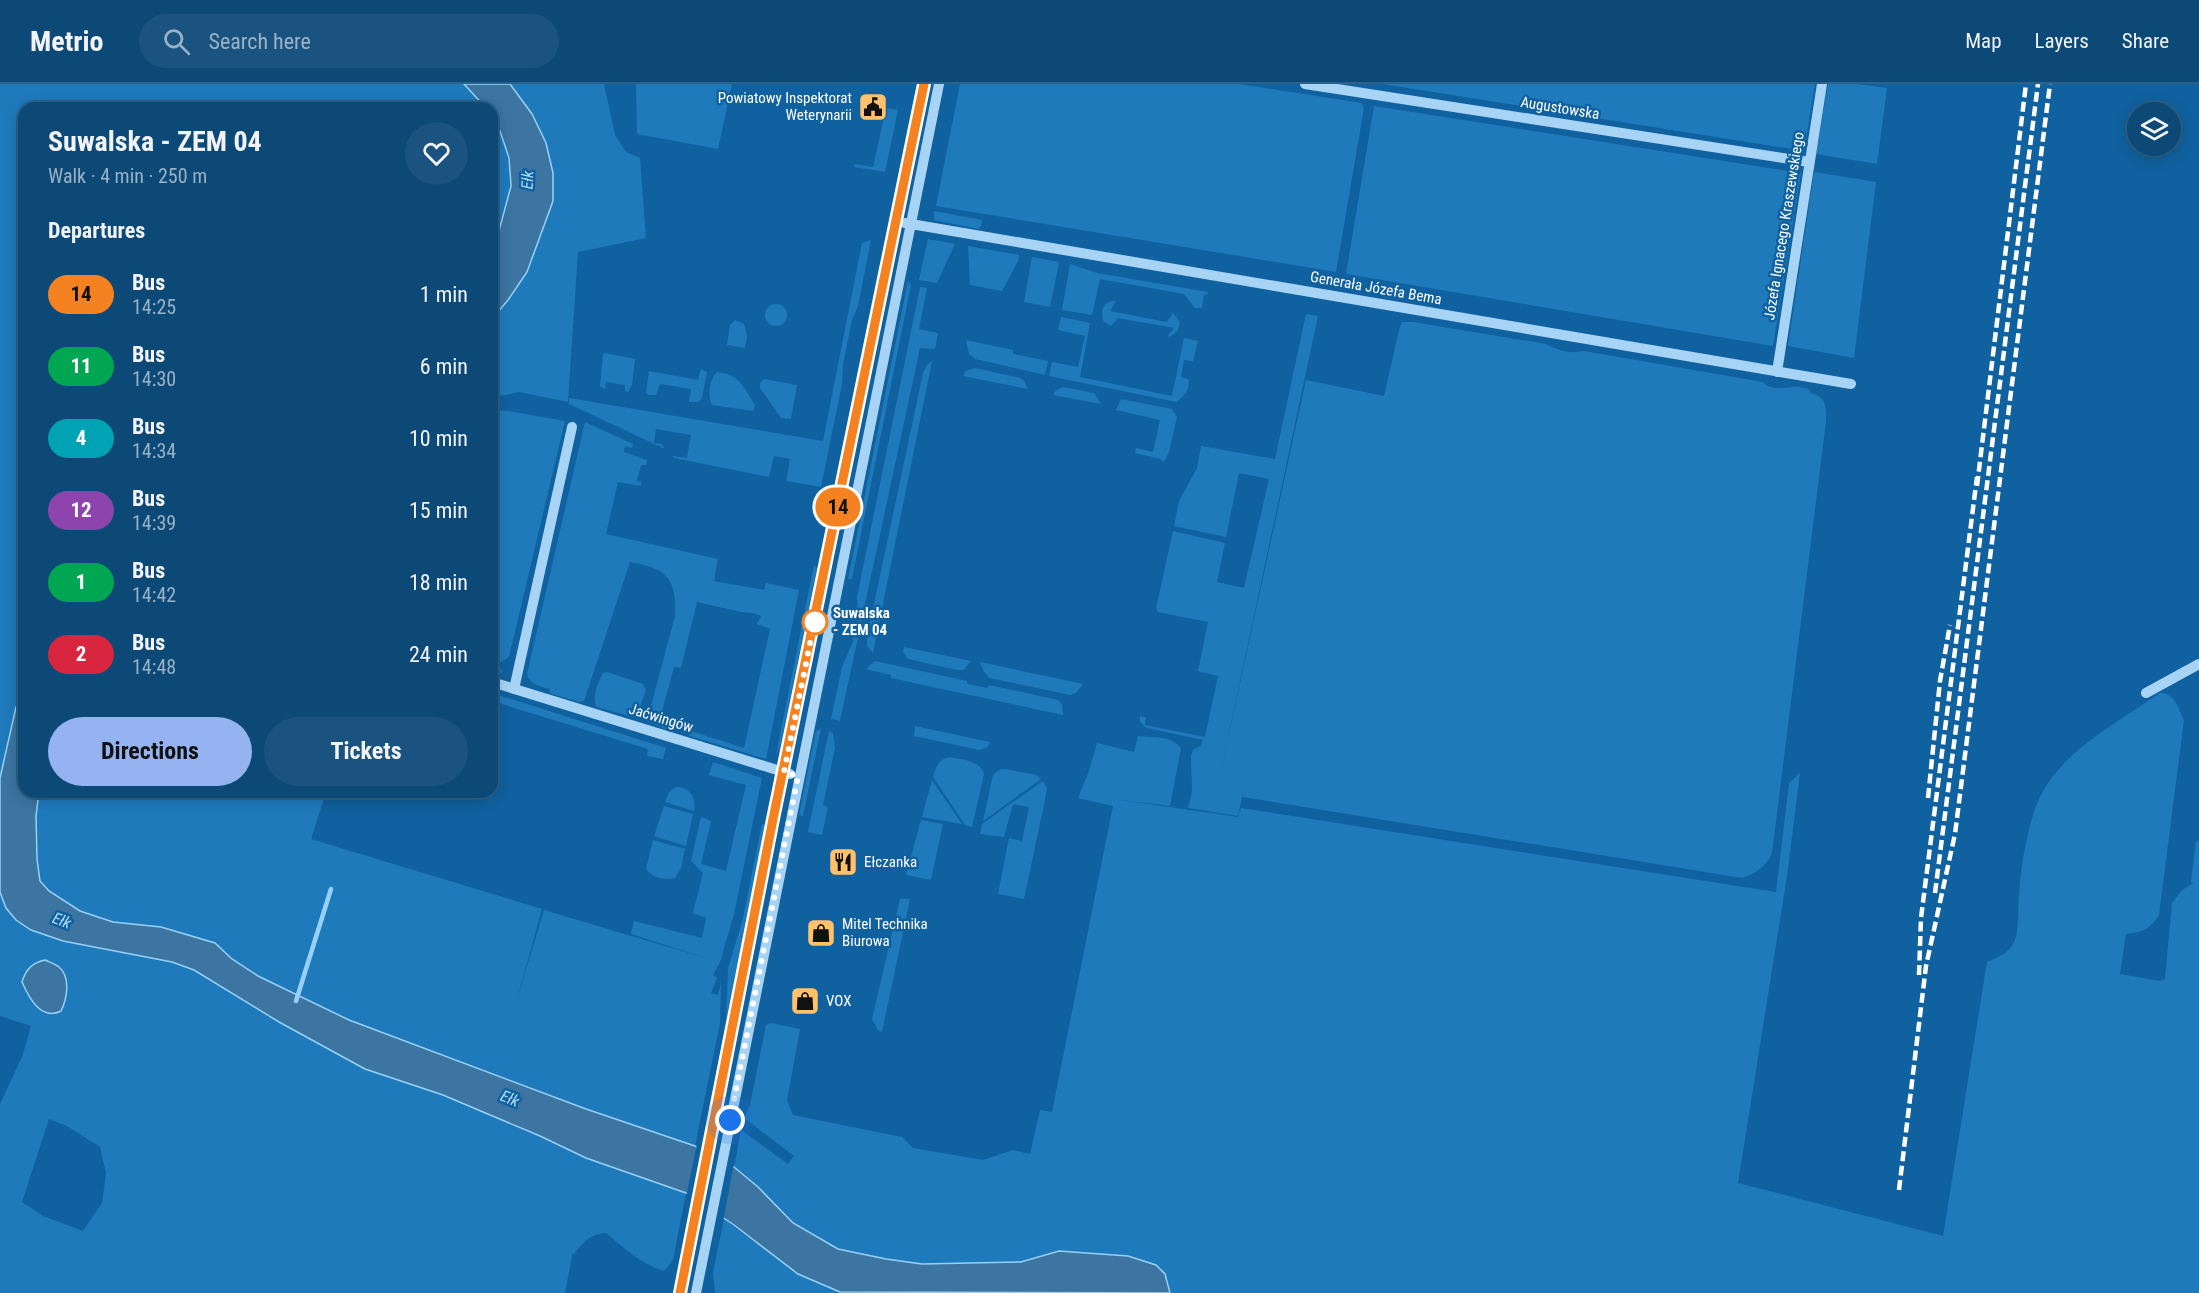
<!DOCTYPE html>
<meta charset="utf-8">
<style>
body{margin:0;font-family:"Roboto Condensed",sans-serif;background:#1a537f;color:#f1f3f6;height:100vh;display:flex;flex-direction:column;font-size:22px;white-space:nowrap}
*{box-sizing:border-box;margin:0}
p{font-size:20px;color:#9ab2c6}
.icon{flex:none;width:33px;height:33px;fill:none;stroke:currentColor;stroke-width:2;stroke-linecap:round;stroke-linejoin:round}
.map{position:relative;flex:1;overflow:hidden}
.details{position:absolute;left:18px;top:18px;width:480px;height:696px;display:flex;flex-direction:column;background:#0c4977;border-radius:18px;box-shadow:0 3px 15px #0003,0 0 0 2px #2c6189}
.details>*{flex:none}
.badge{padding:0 12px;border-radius:20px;font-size:21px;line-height:39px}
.fabs{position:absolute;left:2127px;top:18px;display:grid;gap:12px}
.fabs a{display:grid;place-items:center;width:54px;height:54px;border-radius:50%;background:#0c4977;box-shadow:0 3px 15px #0003,0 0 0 2px #2c6189;font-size:30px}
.you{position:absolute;width:30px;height:30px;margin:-15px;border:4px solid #fff;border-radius:50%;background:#1a73e8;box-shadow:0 0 0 9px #1a73e833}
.map>.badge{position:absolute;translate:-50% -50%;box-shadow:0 0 0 3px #fff}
h2{padding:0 30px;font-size:22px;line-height:54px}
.round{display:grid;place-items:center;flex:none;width:63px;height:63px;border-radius:32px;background:#1a537f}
.overview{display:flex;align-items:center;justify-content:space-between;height:102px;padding:0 30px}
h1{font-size:28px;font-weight:700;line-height:45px}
.cta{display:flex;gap:12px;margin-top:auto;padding:12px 30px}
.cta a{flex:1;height:69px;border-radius:36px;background:#95b2f1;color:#111;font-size:24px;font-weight:700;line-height:69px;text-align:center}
.cta a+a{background:#1a537f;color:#f1f3f6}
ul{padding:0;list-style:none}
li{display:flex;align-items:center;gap:18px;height:72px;padding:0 30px}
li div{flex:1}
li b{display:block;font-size:22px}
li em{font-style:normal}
li .badge{min-width:66px;font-weight:700;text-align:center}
header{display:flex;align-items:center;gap:36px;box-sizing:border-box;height:84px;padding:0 30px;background:#0c4977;border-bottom:2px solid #2c6189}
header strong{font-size:28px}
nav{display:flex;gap:33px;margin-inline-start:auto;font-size:21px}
.search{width:420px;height:54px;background:#1a537f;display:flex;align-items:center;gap:15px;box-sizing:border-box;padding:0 21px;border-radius:33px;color:#9ab2c6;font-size:22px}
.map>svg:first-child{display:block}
.green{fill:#1f7abc;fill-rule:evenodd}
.water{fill:#3c75a1;stroke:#98d1f8;stroke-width:1.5}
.pier{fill:#10619f}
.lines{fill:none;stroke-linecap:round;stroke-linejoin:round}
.stream{stroke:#98d1f8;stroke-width:4.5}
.minor{stroke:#a7d4f5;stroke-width:10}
.rail{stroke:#fff;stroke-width:4.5;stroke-dasharray:10 4.5;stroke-linecap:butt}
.line-casing{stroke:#fff;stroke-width:14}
.line{stroke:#f58220;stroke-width:9}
.walk{stroke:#fff;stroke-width:6;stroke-dasharray:0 10.8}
.stop-dot{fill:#fff;stroke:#f58220;stroke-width:3}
.labels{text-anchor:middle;stroke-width:5;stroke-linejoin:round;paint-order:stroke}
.poi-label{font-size:15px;fill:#fff;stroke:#10619f;text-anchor:start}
.street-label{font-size:15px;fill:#fff;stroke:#10619f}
.stop-label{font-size:15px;font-weight:bold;fill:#fff;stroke:#10619f;text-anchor:start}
.water-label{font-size:16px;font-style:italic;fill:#b3defb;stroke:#10619f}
</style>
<header>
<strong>Metrio</strong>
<div class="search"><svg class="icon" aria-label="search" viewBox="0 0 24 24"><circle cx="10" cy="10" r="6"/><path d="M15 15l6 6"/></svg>Search here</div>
<nav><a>Map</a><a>Layers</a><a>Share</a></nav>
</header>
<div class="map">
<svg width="2199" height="1209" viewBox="0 0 2199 1209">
<rect width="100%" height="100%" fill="#10619f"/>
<path class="green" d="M0,0h464l22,24h-462v588l-8,11 -16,71z
M510,0h94l11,51 11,17 14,6 6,80 -68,14 -10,150 -49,-10 -27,6v-79l16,-19 19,-28 26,-72v-27l-21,-59z
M636,0h96l-14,65 -81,-15z
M960,0h279l123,19 2,5 -28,164 -400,-66z
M1383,0h432l-11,67z
M1828,0h29l30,4 -10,76 -61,-10z
M1374,22l427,67 -28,173 -427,-72z
M886,24l12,2 -13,62 -31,-5 1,-3 18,3z
M492,34c24,39 23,85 0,125z
M1814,88l62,10 -22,176 -66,-12z
M934,127l48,9 -1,6 -3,3 -44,-9z
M928,155l27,5 -18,39 -18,-3z
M871,156l-13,66 -6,14 -9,44 -1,20 -21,103 -35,-6 4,-22 -16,-3 -5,21 -95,-19 -2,-2 15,2 4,-23 -35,-6 -2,14 8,1v2l3,1 -2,1 -94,-44v-6l254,43 39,-198z
M968,162l51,9 -1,6 -16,30 -32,-6z
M1032,173l27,5 -9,45 -26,-5z
M1070,180l27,9 111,19 -1,3h-3l-2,13h-7l-11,-14 -84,-15 -8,36 -30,-5z
M908,197l3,4 -59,294h-4z
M920,203l7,1 -8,41 19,4 -3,16 -15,-1 -80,373 -9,-2 11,-52 10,-23 6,-26 -1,-21z
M1112,217h4l-6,10 57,11 6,-9 7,9c-1,9 -5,13 -13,15l7,-9 -56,-10 -7,8 -8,-5 -1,-10 3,-7z
M765 231a11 11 0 1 1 22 0a11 11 0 1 1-22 0Z
M1306,230l12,2 -101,473 89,-409 78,16 15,-66 3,-8h11l133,22c13,7 24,10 38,7l179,31c8,9 20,6 30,5 4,-1 11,1 16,2l2,4c16,5 15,13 15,28l-54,432c-5,13 -17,21 -30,25l-499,-81v-4l-5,23 -50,-8 4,-16 -1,-36 2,-6 8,-4 2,-6 -56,-12 -7,-6v-6l6,1 -1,8 60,12 13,-61 -20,-5 10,-49 -50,-10 -2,-4 17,-77 52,12 -8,39 27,6 25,-109 -30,-6 -13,64 -52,-11 5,-25 18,-33 4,-22 74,13z
M1061,233l29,6 -10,54 92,19 12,-58 14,3 -5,20 -9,-1 -3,17 7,2c3,11 -4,17 -12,23l-127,-26 3,-14 26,5 7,-31 -27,-6z
M735,236l9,4 3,12 -2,12 -18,-3 3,-20z
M966,256l47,10v4l35,7 -3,14 -70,-16 -6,-5z
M605,269l30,6 -3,26 -4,7 -3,-1v-6l-19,-3 -1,7 -5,-3 3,-32z
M932,277l-59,292 -6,-7v-9l56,-264 4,-8z
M975,284l45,10 4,3 4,8 -65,-13 3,-5z
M701,285l6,3 -5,26 -4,4h-9l2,-13 -31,-5 -4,11h-8l-2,-3 3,-21 49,9z
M717,288c24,3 26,15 38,33l-2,6 -41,-6c-5,-9 -2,-27 5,-33z
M764,295l33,6 -6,34 -10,-1 -21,-30v-5z
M1063,303l31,6 7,11 -48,-9 2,-4z
M1121,315l51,10 5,8 -8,35 -5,10 -4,-3 -25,-6 1,-5 17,4 7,-32 -44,-10z
M492,326l17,1 56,10 -56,236 -11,7 5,8 -2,1 -9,-2z
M585,338l48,22 -1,4 -7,-2 -1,6 23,8 -1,5h-5l-4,16 5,1 -2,4 -22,-4 -12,52 112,25 -4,22 50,9 2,-7 33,7 -33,169 -76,-23 -2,-3v-3l56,18 26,-119 -13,-5 4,-8 -8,-3 -12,-1 -44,-10 -16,66 -7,-1 -15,55 13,4 -4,4 -21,-9 28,-105c2,-37 -8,-48 -45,-54l-46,139 -5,1 -30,-9 1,-4c-11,-3 -20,-4 -23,-15z
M814,481l3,3 -37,179 -4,8z
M904,563l67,14 -7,9h-7l-49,-11 -5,-7z
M875,577l92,20v3l21,4 1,-3 69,15 4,4 1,11 -172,-37v-3l-25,-6z
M980,578l103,22 -7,9 -6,2 -80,-17 -6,-6z
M607,588l36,12 3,6 -10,28 -39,-11c-6,-9 1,-24 6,-34z
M492,609l174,55 -3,11 -16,-3 1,-7 -156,-48z
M2160,609c15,0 18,15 24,27l-25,195c-9,14 -16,17 -33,19l-6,40 40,7 5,-2 7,-76 10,-13 12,-7 -3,-1 5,-41 3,1v451h-1029l-5,-19 -37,-18 -28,-2 -41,-3 -38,11 -99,2 -36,-5 -48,-10 -45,-26 -35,-36 -24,-20 7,-37 47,34 6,-8 -50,-38 6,-13 16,-80 5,-2 29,6 -13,71 6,15 109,22 11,11 70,12 30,-10 17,4 10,-44 12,2 61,-306 -35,-8 11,-27 8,-28 37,9 4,-16c15,2 33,-1 43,12l-11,58 -56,-7 124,18 3,-9 535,84 13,-109 11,-10 -13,103 -49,307 205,53 44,-274c12,-5 23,-9 28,-22 4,-10 3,-33 4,-45 2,-29 7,-59 16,-86 19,-55 81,-85 125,-116z
M915,642l75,16 -2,5 -8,3 -66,-14z
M821,645l-18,87 -4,-1 17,-84z
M829,647l4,2 2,15 -12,57 5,2 -6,28 -14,-3z
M950,673c12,3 30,3 34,17l-12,53 -7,-2 -32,-48c3,-11 6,-18 17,-20z
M713,678l49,16 -28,136 -14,48 -7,13 4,3 -6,15 7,2 3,-12 -1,40 -25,123 -109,-37 -237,-89 -91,-44 -26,-17 -17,-16 -54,-16 -48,-5 -33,-11 -31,-20 -9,-10 -3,-22 -1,-44 3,-23h287l-15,47 231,70 -26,94 28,-93 165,49 -78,-25 3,-13 68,17 4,-20 -13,-5 10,-40 -12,-12 10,-44 10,4 -10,43 25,7 20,-86 -37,-10z
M1006,685l30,6 5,4 -58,42 10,-46 6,-5z
M932,696l30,44 -40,-7z
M1043,697l4,7 -1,7 -22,104 -26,-5 11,-56 13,3 7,-34 -16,-3 -9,33 -24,-3 2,-10z
M676,703c15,0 20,11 18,24l-29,-9 4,-10z
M664,722l29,8 -7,32 -32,-10z
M921,736l22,4 -12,56 -25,-5z
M762,740l3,1 -39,194 2,-50 15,-51z
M653,756l32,9 -4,19 -6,10c-11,3 -23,-1 -29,-9z
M0,808l6,16 25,22 32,11 109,21 22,8 85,52 86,47 78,26 97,41 46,22 100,35 -13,67 -7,9 -3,2c-23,-8 -39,-23 -57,-38 -17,1 -23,10 -33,22v-4l-8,42h-565v-189l22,-47 9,-31 -31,-10zM49,1035l18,7 33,21 6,26 -4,30 -19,28 -40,-15 -21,-14z
M900,815h10l-28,133 -4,-2 -6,-11z
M724,1135l74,55 47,19h-130l-2,-21z"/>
<path class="water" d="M464,0h46l22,30 14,29 7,30v28l-26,71 -19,28 -16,19v-76l7,-12 12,-45 -2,-28 -9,-27 -8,-13v-10h-6z
M24,612v96h15l-3,24 1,43 3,22 9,10 31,20 33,11 48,5 54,16 17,16 26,17 91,44 237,89 109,37 39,21 24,20 35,36 45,26 48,10 36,5 99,-2 38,-11 69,5 28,9 9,9 5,19 -330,-1 -42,-18 -64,-49 -48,-32 -100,-35 -46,-22 -97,-41 -78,-26 -86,-47 -85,-52 -22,-8 -109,-21 -32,-11 -15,-10 -10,-12 -6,-16v-114l16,-71z
M45,876c4,2 10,4 14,7 12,10 8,32 2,44 -20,10 -32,-13 -39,-29 4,-13 10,-19 23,-22z"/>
<path class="pier" d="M697,1060l37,19 -11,59 -37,-25z"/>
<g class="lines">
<path class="stream" d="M296,917l35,-112"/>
<path class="minor" d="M1305,0l504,78
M905,139l946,161
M1777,288l45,-288
M492,598l298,92
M514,605l58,-262
M2146,609l53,-29
M680,1209l93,-474 151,-735
M696,1209l243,-1209"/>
<path class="rail" d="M1977,402l49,-402
M1928,714l12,-117 10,-56
M1935,809l103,-809
M1919,891l2,-57 56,-441
M1899,1106l27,-224 29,-132 95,-750"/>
</g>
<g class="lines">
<g class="line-casing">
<path id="line" d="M680,1209l93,-474 151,-735"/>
</g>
<use href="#line" class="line"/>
<path class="walk" d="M730,1036l68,-344 -14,-4 32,-158 -1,8"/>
</g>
<defs>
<g id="civic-square" transform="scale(1.5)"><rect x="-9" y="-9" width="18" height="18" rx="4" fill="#ffc16b" stroke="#10619f"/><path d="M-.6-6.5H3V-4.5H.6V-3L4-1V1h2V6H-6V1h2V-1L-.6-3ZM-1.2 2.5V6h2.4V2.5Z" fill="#111"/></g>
<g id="restaurant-square" transform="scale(1.5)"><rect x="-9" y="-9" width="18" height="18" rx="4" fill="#ffc16b" stroke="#10619f"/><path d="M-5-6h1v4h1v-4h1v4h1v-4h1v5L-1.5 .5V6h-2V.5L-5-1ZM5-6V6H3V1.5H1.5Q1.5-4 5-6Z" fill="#111"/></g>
<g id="shop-square" transform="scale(1.5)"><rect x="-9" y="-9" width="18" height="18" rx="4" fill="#ffc16b" stroke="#10619f"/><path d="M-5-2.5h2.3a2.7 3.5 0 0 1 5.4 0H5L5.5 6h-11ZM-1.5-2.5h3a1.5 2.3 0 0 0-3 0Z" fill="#111"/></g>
</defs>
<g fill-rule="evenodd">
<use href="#civic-square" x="873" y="23"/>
<use href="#restaurant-square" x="843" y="778"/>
<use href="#shop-square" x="821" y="849"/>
<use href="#shop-square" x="805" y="917"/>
</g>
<circle class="stop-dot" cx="815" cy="538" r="12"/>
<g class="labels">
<g class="poi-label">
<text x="852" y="19" text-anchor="end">Powiatowy Inspektorat<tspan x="852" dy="17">Weterynarii</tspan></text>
<text x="864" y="783">Ełczanka</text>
<text x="842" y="845">Mitel Technika<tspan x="842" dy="17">Biurowa</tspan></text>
<text x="826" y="922">VOX</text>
</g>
<g class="street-label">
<text transform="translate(1560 24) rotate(9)" y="5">Augustowska</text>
<text transform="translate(1784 142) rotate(-81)" y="5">Józefa Ignacego Kraszewskiego</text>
<text transform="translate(1376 204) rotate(10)" y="5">Generała Józefa Bema</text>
<text transform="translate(661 634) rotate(17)" y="5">Jaćwingów</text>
</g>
<g class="stop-label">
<text x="833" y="534">Suwalska<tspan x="833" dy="17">- ZEM 04</tspan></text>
</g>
<g class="water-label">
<text transform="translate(527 96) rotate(-87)" y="6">Ełk</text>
<text transform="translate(62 836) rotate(21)" y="6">Ełk</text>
<text transform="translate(510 1014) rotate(22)" y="6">Ełk</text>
</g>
</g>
</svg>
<div class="fabs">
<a><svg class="icon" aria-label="layers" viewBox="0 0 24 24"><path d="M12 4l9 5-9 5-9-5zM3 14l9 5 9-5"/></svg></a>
</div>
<div class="you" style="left:730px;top:1036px"></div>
<b class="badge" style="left:838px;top:423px;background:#f58220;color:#111">14</b>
<section class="details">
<div class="overview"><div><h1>Suwalska - ZEM 04</h1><p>Walk · 4 min · 250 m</p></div><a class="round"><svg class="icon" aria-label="heart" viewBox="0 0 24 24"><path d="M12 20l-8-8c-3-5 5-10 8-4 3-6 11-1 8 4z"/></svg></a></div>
<h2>Departures</h2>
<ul>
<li><span class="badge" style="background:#f58220;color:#111">14</span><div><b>Bus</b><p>14:25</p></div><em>1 min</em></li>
<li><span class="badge" style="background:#00a651;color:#fff">11</span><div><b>Bus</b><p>14:30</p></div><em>6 min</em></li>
<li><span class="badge" style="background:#00a3b4;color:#fff">4</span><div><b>Bus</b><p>14:34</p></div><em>10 min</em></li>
<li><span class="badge" style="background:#8e44ad;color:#fff">12</span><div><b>Bus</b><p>14:39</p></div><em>15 min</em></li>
<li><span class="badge" style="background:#00a651;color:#fff">1</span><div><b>Bus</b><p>14:42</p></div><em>18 min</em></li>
<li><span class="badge" style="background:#d7263d;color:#fff">2</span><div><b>Bus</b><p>14:48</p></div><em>24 min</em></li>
</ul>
<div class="cta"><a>Directions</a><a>Tickets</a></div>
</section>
</div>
